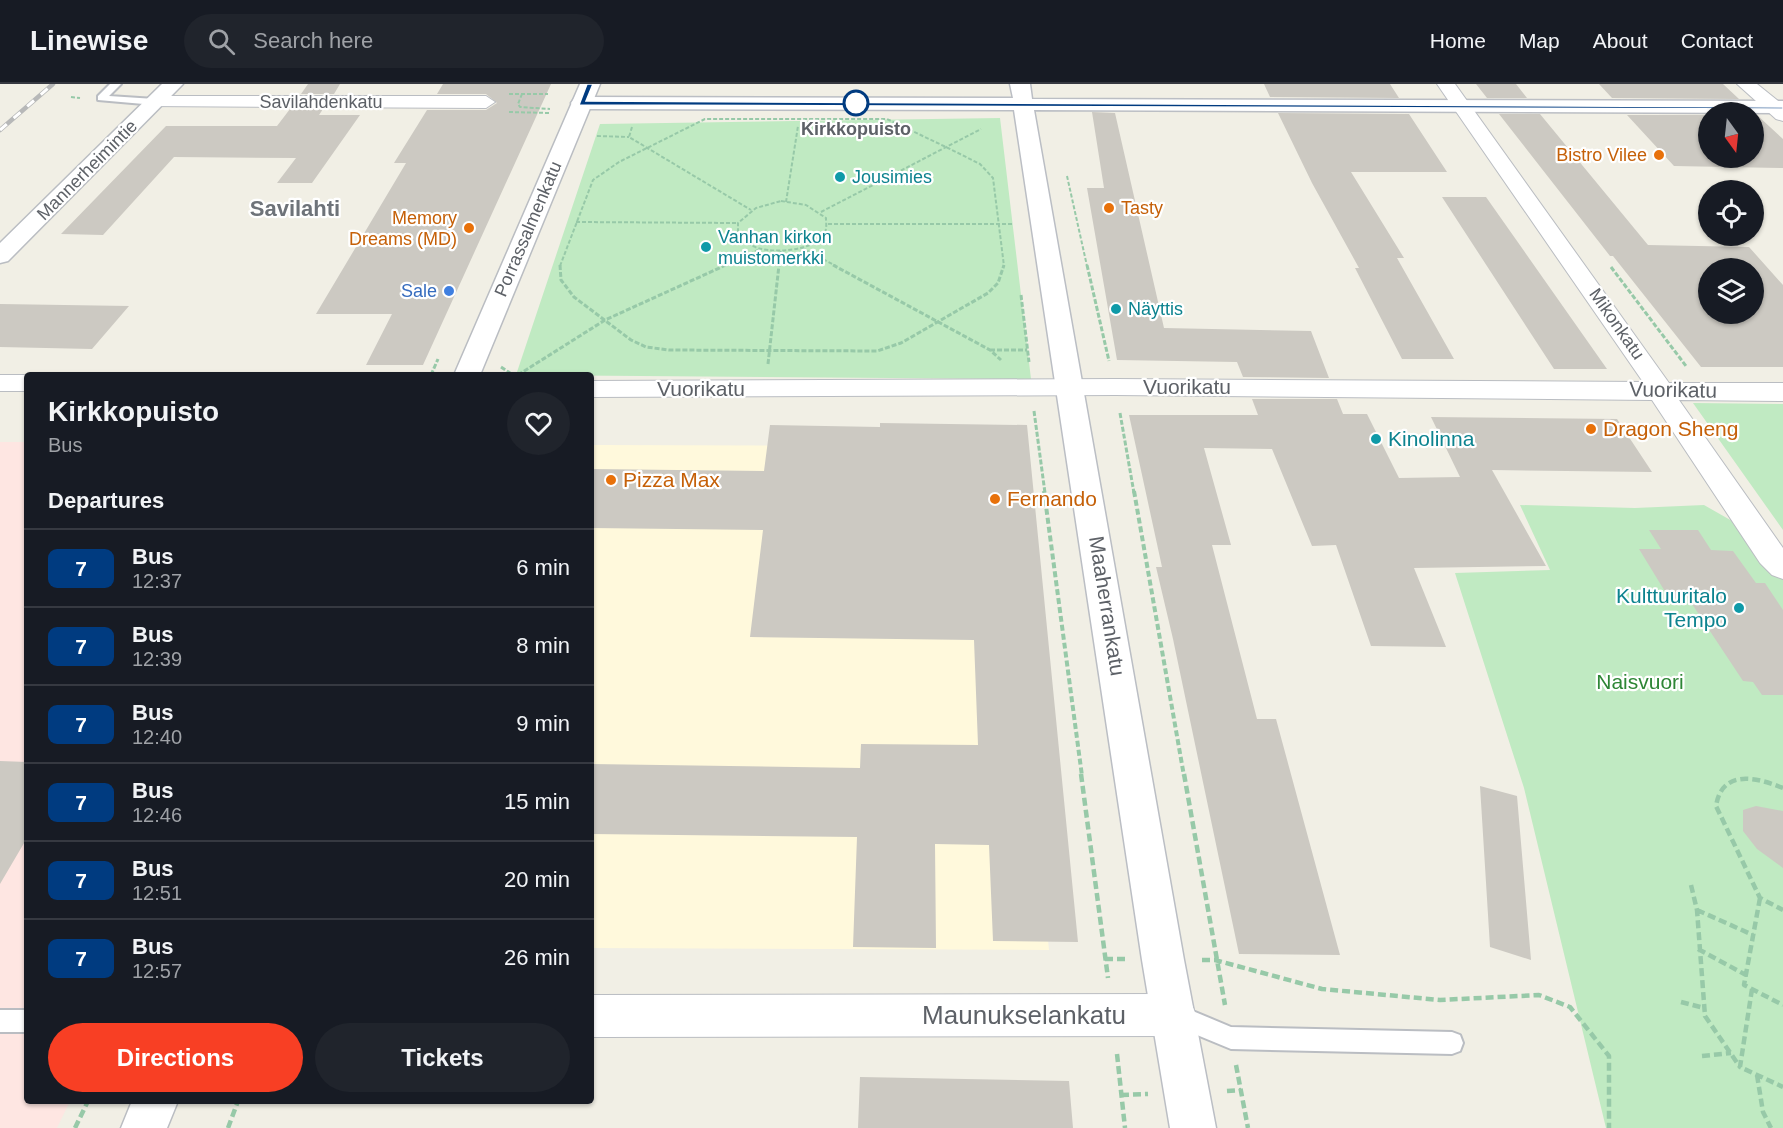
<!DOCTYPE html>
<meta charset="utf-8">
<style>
body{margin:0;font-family:Helvetica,sans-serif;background:#20242c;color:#f1f3f6;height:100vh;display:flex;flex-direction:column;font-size:22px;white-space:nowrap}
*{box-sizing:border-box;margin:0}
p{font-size:20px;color:#9ea1a6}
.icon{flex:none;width:33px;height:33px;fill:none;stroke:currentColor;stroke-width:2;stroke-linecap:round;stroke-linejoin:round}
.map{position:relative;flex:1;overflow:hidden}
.side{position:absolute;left:24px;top:288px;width:570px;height:732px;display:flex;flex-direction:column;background:#171b24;border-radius:6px;box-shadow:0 2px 4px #0004}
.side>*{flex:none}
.badge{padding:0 12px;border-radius:9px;font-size:21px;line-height:39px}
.needle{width:39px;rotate:165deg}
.tools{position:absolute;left:1698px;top:18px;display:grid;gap:12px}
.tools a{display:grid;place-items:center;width:66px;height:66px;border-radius:50%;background:#171b24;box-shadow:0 2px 4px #0004;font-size:30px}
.map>.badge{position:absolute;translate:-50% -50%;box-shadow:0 0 0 3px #fff}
h2{padding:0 24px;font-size:22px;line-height:54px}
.round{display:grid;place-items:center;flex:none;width:63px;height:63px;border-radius:32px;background:#20242c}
.headline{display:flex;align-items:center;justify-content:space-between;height:102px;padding:0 24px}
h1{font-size:28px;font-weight:600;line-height:45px}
.primary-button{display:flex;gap:12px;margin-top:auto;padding:12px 24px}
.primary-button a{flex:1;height:69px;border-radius:36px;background:#f83f24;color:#fff;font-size:24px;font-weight:600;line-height:69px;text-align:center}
.primary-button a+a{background:#20242c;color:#f1f3f6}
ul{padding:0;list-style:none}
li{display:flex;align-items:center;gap:18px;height:78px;padding:0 24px;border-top:2px solid #363941}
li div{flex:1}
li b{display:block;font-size:22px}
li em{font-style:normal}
li .badge{min-width:66px;font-weight:700;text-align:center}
header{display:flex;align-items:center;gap:36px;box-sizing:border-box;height:84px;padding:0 30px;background:#171b24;border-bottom:2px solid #363941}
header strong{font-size:28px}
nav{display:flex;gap:33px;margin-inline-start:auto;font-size:21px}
.search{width:420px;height:54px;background:#20242c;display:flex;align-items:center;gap:15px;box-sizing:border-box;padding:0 21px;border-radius:33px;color:#9ea1a6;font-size:22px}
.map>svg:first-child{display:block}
.commercial{fill:#fff9dc}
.medical{fill:#fee6e2}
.green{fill:#c0eac2}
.building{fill:#ccc9c2;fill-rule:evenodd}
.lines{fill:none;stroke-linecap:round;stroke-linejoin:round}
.service-casing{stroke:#babdc2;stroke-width:4}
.minor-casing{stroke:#babdc2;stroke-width:2}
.tertiary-casing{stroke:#babdc2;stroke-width:3}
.secondary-casing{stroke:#bbbec4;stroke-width:3}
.path-far3{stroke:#97c9a8;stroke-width:2;stroke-dasharray:4 2;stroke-linecap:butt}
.path-far2{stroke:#97c9a8;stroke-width:3;stroke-dasharray:5 2;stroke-linecap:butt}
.path-far1{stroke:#97c9a8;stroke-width:4;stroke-dasharray:6 3;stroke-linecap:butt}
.path{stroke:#97c9a8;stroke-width:4.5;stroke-dasharray:8 4;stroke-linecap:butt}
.service{fill:#fff;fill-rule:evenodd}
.minor{fill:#fff;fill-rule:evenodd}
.tertiary{fill:#fff;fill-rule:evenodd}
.secondary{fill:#fff;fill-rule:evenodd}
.rail-casing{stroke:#b7b8b8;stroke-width:4.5}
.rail{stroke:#fff;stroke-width:3;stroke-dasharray:9;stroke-linecap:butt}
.line{fill:#003b80;stroke:#fff;stroke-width:1.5}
.stop-dot{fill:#fff;stroke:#003b80;stroke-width:3}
.food-dot{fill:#e8710a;stroke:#fff;stroke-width:2}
.culture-dot{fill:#0f9aa8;stroke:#fff;stroke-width:2}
.shop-dot{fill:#3f7fe0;stroke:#fff;stroke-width:2}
.labels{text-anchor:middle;stroke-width:4.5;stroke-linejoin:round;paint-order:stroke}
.far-street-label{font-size:18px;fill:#5d6167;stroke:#fff}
.far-stop-label{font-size:18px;font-weight:bold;fill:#5d6167;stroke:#fff}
.far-food-label{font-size:18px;fill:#c56008;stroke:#fff;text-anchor:end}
.far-culture-label{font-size:18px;fill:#0d838f;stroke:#fff;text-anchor:start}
.far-shop-label{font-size:18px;fill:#366cbe;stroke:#fff;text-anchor:end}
.street-label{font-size:21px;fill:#5d6167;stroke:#fff}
.food-label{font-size:21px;fill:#c56008;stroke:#fff;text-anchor:start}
.culture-label{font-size:21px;fill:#0d838f;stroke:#fff;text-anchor:start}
.park-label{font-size:21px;fill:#2e8636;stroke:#fff}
.far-district-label{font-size:22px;font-weight:bold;fill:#6e7379;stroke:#fff}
.near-street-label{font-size:26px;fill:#5d6167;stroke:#fff}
</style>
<header>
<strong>Linewise</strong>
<div class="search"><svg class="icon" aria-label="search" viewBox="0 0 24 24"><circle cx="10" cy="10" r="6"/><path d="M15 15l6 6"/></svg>Search here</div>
<nav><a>Home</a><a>Map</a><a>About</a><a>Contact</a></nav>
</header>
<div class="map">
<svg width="1783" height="1044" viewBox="0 0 1783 1044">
<rect width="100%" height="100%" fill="#f1efe5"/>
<path class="commercial" d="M591,361l411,1 47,504 -458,-2z"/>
<path class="medical" d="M0,358h27v659h43l-13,27h-57z"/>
<path class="green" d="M1000,34l31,261 -515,-4 84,-251z
M1693,319l90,1v126z
M1520,421l115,3 69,-3 79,45v578h-177l-82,-340 -69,-215 95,-3z"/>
<path class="building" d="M308,0h32l-6,10h-33z
M443,0h108l-128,281h-57l26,-51h-76l90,-151h-12l33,-53h59l11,-7 -11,-9h-49z
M1264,0h126l9,14 -129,-1z
M1476,0h40l11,14h-40z
M1599,0h124l16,15 -127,-1z
M290,25h33l-4,6h41l-48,68h-35l19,-25 -122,-1 -71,78 -42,-1 105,-108h111z
M1092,28l23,1 49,215 147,3 18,47 -86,-1 -6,-15 -120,-2 -30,-172h17z
M1278,29l131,1 38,58h-96l53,86h-7l57,101h-52l-47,-91h4l-47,-85z
M1499,30h41l108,131 101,2 34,38v82h-82l-88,-111h-3zM1708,184h46v46h-46z
M1627,31h81v43h46v-43h3l26,24v29l-109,-2z
M1442,113h44l121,172h-53z
M0,220l129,2 -37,43 -92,-2z
M1252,315h85l6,15h24l32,64 61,-1 -29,-60 186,2 35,53 -160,-2 54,96 -132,2 32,79 -75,-1 -35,-101 -24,1 -40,-97 -68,-1 27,97h-19l45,174h19l64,236 -101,-1 -66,-315 -17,-72h6l-33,-152h129z
M880,339l147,2 51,517 -85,-1 -4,-96 -54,-1 1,104 -83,-1 4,-110 -266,-3v-70l269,4 1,-24 117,1 -4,-105 -224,-3 13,-107 -172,-2v-59l173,2 6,-46 110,2z
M1649,446h49l13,20 22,1 23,32h9l18,27v85h-21l-9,-13 -10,-1 -55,-83h-19l-30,-49h22z
M0,677l27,1v76l-27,46z
M1480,702l37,10 14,164 -41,-13z
M1756,722l27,5v57l-26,-19 -14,-18v-21z
M860,993l209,4 4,47h-215z"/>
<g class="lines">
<g class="service-casing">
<path id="service" d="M110,0h11l-12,12 46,3 5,3 -5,3 -57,-5v-4z
M1176,920l55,23 221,5 8,3 3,8 -3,8 -8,3 -221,-5 -63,-26 -3,-8 3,-8z
M0,926h27v22h-27z"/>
</g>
<g class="minor-casing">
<path id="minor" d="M1437,0h18l214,299h114v18l-104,-1 104,148v31l-11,-4 -12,-12 -108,-163 -537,-5 -524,2v-16l524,-2 528,3z
M1737,0h20l26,21v16l-7,-2z
M155,12h331l9,6 -9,6 -338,-2 -2,-4z
M0,291h28l-1,16h-27z
M1175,910l15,6 6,15 -6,15 -15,6 -584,1v-42z"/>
</g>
<g class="tertiary-casing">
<path id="tertiary" d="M162,0h21l-175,177 -8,2v-20z
M580,0h20l-120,291h-26z
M132,1017h46l-11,27h-46z"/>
</g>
<g class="secondary-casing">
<path id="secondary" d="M1010,0h20l2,15 751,2v12l-749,-3 150,850 32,168h-46l-28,-168 -128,-850 -433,-1 -7,-2 -3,-4 3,-4 7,-2 432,1z"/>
</g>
<path class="path-far3" d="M509,10h39
M522,10l-4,10 2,3 30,2
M71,13l9,1
M509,28l41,1
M632,43l-3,10 122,73
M597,52l32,1
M1067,92l20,90
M781,117l25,4 20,13c0,4 1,10 -1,14 -8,20 -58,23 -74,13 -5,-3 -9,-9 -13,-14v-8l18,-15z
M786,118l12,-76
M821,128l160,-83
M576,138l162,1
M828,140h184
M802,164l34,18
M560,182l33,-86 26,-18 86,-43h182l61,29 32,16 13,14 11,88
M722,182l38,-17
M779,182l2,-15"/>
<path class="path-far2" d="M560,181l1,15 13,17 57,43 15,7 23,3 208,1 24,-8 87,-50 10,-10 6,-18
M833,181l157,85 11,10
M1087,181l22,96
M1611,183l75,99
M1021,211l8,67
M990,266h37
M768,280l11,-99
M501,283l12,8
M431,291l7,-16
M518,291l87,-55 121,-55
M1034,327l11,82
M1120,329l14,80"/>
<path class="path-far1" d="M1044,407l38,285
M1134,407l50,285"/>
<path class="path" d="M1081,690l27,204
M1184,690l41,231
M1783,704c-27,-11 -61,-19 -67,18l44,92 23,12
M1691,801l6,25 8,106 35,51
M1760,814l-16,87 39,20
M1697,826l56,25
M1698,865l48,26
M1105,875h20
M1202,876h13l107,29 118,11 99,-5 31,12 39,49v72
M1752,905l-12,78 43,20
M1681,918l23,6
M1117,970l8,74
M1702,972l29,-3
M1236,981l12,63
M1757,991l6,37 8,16
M1227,1007l14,-1
M1121,1011l27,-1
M75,1044l13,-27
M228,1044l10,-27"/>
<use href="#service" class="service"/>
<use href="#minor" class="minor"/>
<use href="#tertiary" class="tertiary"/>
<use href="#secondary" class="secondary"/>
<g class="rail-casing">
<path id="rail" d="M0,46l53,-46"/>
</g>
<use href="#rail" class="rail"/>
</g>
<path class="line" d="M587,0h6l-7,17 1197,6v2l-1204,-4z"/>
<circle class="stop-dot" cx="856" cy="19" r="12"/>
<g class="food-dot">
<circle cx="1659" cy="71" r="6"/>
<circle cx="1109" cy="124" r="6"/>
<circle cx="469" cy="144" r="6"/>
<circle cx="1591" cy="345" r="6"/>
<circle cx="611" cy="396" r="6"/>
<circle cx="995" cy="415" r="6"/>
</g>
<g class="culture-dot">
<circle cx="840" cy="93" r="6"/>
<circle cx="706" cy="163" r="6"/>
<circle cx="1116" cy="225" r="6"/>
<circle cx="1376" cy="355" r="6"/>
<circle cx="1739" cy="524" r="6"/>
</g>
<circle class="shop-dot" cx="449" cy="207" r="6"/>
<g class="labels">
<g class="far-street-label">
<text x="321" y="24">Savilahdenkatu</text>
<text transform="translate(87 86) rotate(-45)" y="6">Mannerheimintie</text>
<text transform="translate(528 145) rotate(-67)" y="6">Porrassalmenkatu</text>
<text transform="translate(1617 240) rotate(55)" y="6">Mikonkatu</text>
</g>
<g class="far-stop-label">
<text x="856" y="51">Kirkkopuisto</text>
</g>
<g class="far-food-label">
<text x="1647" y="77">Bistro Vilee</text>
<text x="1121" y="130" text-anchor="start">Tasty</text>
<text x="457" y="140">Memory<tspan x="457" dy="21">Dreams (MD)</tspan></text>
</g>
<g class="far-culture-label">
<text x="852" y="99">Jousimies</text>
<text x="718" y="159">Vanhan kirkon<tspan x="718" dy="21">muistomerkki</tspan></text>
<text x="1128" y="231">Näyttis</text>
</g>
<g class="far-shop-label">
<text x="437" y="213">Sale</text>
</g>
<g class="street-label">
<text x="1187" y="310">Vuorikatu</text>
<text x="701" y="312">Vuorikatu</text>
<text transform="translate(1673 306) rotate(1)" y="7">Vuorikatu</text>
<text transform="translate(1107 522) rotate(81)" y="7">Maaherrankatu</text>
</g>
<g class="food-label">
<text x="1603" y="352">Dragon Sheng</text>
<text x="623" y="403">Pizza Max</text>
<text x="1007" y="422">Fernando</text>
</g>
<g class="culture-label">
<text x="1388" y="362">Kinolinna</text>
<text x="1727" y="519" text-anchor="end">Kulttuuritalo<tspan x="1727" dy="24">Tempo</tspan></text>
</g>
<g class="park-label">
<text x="1640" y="605">Naisvuori</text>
</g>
<g class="far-district-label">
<text x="295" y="132">Savilahti</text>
</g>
<g class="near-street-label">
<text x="1024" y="940">Maunukselankatu</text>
</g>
</g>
</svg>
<div class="tools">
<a><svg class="needle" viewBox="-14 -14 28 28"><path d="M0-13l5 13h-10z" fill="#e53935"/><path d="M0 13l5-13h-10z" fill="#9ea1a6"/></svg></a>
<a><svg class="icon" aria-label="locate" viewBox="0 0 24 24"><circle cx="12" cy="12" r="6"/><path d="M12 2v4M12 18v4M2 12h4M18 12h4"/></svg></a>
<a><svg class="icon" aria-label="layers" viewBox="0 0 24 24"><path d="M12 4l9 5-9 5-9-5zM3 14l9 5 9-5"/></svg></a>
</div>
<section class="side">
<div class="headline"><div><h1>Kirkkopuisto</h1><p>Bus</p></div><a class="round"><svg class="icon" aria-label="heart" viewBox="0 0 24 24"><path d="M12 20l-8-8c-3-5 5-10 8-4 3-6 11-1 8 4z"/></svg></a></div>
<h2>Departures</h2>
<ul>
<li><span class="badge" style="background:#003b80;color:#fff">7</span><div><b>Bus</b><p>12:37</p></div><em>6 min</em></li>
<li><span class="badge" style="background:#003b80;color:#fff">7</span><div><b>Bus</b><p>12:39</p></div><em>8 min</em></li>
<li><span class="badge" style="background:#003b80;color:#fff">7</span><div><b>Bus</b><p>12:40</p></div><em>9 min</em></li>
<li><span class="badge" style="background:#003b80;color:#fff">7</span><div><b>Bus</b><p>12:46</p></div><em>15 min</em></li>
<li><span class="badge" style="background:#003b80;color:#fff">7</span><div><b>Bus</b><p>12:51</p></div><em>20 min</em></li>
<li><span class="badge" style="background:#003b80;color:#fff">7</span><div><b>Bus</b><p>12:57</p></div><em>26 min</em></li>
</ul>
<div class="primary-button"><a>Directions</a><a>Tickets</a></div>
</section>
</div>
